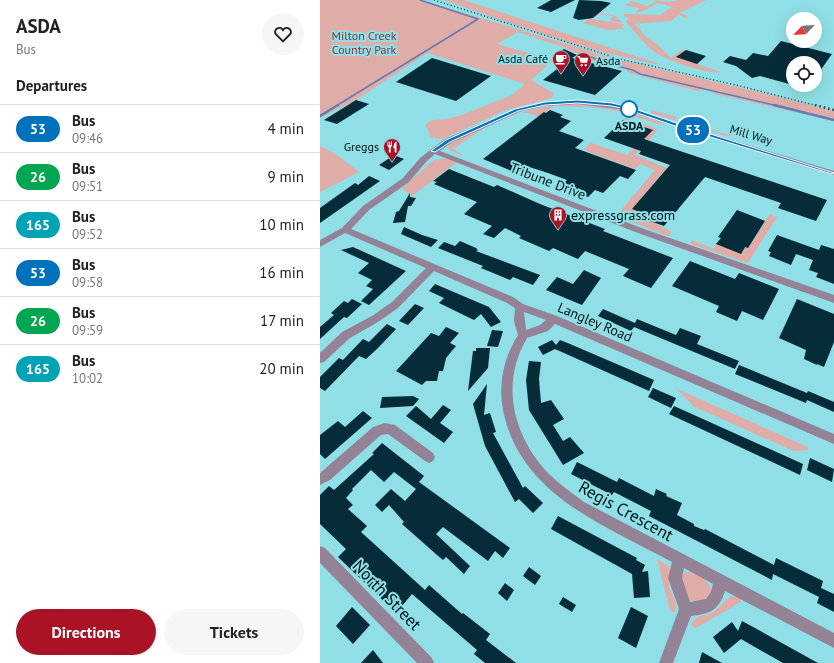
<!DOCTYPE html>
<meta charset="utf-8">
<style>
body{margin:0;font-family:"PT Sans",sans-serif;background:#f6f6f6;color:#202124;height:100vh;display:flex;flex-direction:column;font-size:15px;white-space:nowrap}
*{box-sizing:border-box;margin:0}
p{font-size:13px;color:#757577}
.icon{flex:none;width:22px;height:22px;fill:none;stroke:currentColor;stroke-width:2;stroke-linecap:round;stroke-linejoin:round}
.map{position:relative;flex:1;overflow:hidden}
.panel{display:flex;flex-direction:column;background:#fff;width:320px}
.panel>*{flex:none}
.badge{padding:0 8px;border-radius:13px;font-size:14px;line-height:26px}
.needle{width:26px;rotate:245deg}
.fabs{position:absolute;left:466px;top:12px;display:grid;gap:8px}
.fabs a{display:grid;place-items:center;width:36px;height:36px;border-radius:50%;background:#fff;box-shadow:0 4px 16px #0002;font-size:20px}
.map>.badge{position:absolute;translate:-50% -50%;box-shadow:0 0 0 2px #fff}
h2{padding:0 16px;font-size:15px;line-height:36px}
.round{display:grid;place-items:center;flex:none;width:42px;height:42px;border-radius:21px;background:#f6f6f6}
.summary{display:flex;align-items:center;justify-content:space-between;height:68px;padding:0 16px}
h1{font-size:19px;font-weight:800;line-height:30px}
.primary-button{display:flex;gap:8px;margin-top:auto;padding:8px 16px}
.primary-button a{flex:1;height:46px;border-radius:24px;background:#a91325;color:#fff;font-size:16px;font-weight:800;line-height:46px;text-align:center}
.primary-button a+a{background:#f6f6f6;color:#202124}
ul{padding:0;list-style:none}
li{display:flex;align-items:center;gap:12px;height:48px;padding:0 16px;border-top:1px solid #e0e0e0}
li div{flex:1}
li b{display:block;font-size:15px}
li em{font-style:normal}
li .badge{min-width:44px;font-weight:700;text-align:center}
main{display:flex;flex:1;min-height:0}
.map>svg:first-child{display:block}
.green{fill:#dfaca8}
.lines{fill:none;stroke-linecap:round;stroke-linejoin:round}
.stream-far1{stroke:#617db5;stroke-width:1.5}
.stream{stroke:#617db5;stroke-width:2.5}
.building{fill:#052c38}
.minor{fill:#948396;fill-rule:evenodd}
.rail-far1{stroke:#204144;stroke-width:1.5;stroke-dasharray:1 2.5;stroke-linecap:butt}
.rail{stroke:#204144;stroke-width:2.5;stroke-dasharray:1.5 3;stroke-linecap:butt}
.line{fill:#0072bc;stroke:#fff}
.stop-dot{fill:#fff;stroke:#0072bc;stroke-width:2}
.labels{text-anchor:middle;stroke-width:4;stroke-linejoin:round;paint-order:stroke}
.far-park-label{font-size:12px;fill:#8c3233;stroke:#90dfe6}
.far-poi-label{font-size:12px;fill:#001517;stroke:#90dfe6;text-anchor:end}
.far-stop-label{font-size:12px;font-weight:bold;fill:#001517;stroke:#90dfe6}
.far-street-label{font-size:12px;fill:#001517;stroke:#90dfe6}
.street-label{font-size:14px;fill:#001517;stroke:#90dfe6}
.poi-label{font-size:14px;fill:#001517;stroke:#90dfe6;text-anchor:start}
.near-street-label{font-size:17px;fill:#001517;stroke:#90dfe6}
</style>
<main>
<section class="panel">
<div class="summary"><div><h1>ASDA</h1><p>Bus</p></div><a class="round"><svg class="icon" aria-label="heart" viewBox="0 0 24 24"><path d="M12 20l-8-8c-3-5 5-10 8-4 3-6 11-1 8 4z"/></svg></a></div>
<h2>Departures</h2>
<ul>
<li><span class="badge" style="background:#0072bc;color:#fff">53</span><div><b>Bus</b><p>09:46</p></div><em>4 min</em></li>
<li><span class="badge" style="background:#00a651;color:#fff">26</span><div><b>Bus</b><p>09:51</p></div><em>9 min</em></li>
<li><span class="badge" style="background:#00a3b4;color:#fff">165</span><div><b>Bus</b><p>09:52</p></div><em>10 min</em></li>
<li><span class="badge" style="background:#0072bc;color:#fff">53</span><div><b>Bus</b><p>09:58</p></div><em>16 min</em></li>
<li><span class="badge" style="background:#00a651;color:#fff">26</span><div><b>Bus</b><p>09:59</p></div><em>17 min</em></li>
<li><span class="badge" style="background:#00a3b4;color:#fff">165</span><div><b>Bus</b><p>10:02</p></div><em>20 min</em></li>
</ul>
<div class="primary-button"><a>Directions</a><a>Tickets</a></div>
</section>
<div class="map">
<svg width="514" height="663" viewBox="0 0 514 663">
<rect width="100%" height="100%" fill="#90dfe6"/>
<path class="green" d="M0,0h101l199,60 139,32 75,19v10l-118,-27 -12,-5 -7,2 -67,-18 -3,-1v-3l-29,-6 -35,-16 -45,-15 -21,12 56,16 -22,20 22,13 -1,5 -46,12 -61,28 -7,1 -7,-2 -6,-12 7,-5 14,-1 16,-4 50,-20 13,-11 -98,-31 -71,47 -36,18z
M124,0h20l202,66c-76,-13 -150,-41 -222,-66z
M335,0l14,2 9,-2h29l-28,13 9,3 -2,2 -8,-3 -7,6 -36,3 11,13 11,7 14,14 9,-7 6,-1 11,14 24,8c-16,2 -52,-11 -65,-19 -11,-8 -21,-21 -30,-31l2,-4 -4,-2v-2l36,1 12,-8 -15,-4 -11,7 -10,3 3,-5 -14,-3 7,-4 15,5 9,-5z
M265,12l29,3 9,8 -13,-2 3,-5 -19,-2 -2,5 31,5 1,1 -2,1 1,3 -16,1 -24,-7 7,-5z
M258,104l36,4 51,15 -6,1 -46,-14 -22,-3 -37,-1 -16,11c-3,-2 -8,-4 -12,-4 -19,-2 -57,25 -73,36l9,5v2l-14,-7 1,-5c43,-21 79,-40 129,-40z
M331,110l26,7 -2,3 55,15 8,-1 2,-4 2,1c-5,6 -12,5 -19,4l-72,-22z
M305,118l28,9 4,3 -4,6 -18,19 32,13 -35,41 21,8 -2,4 21,11 -4,4 -62,-24 1,-1 10,4 38,-45 -15,-6 -5,5 -52,-19 8,-7 36,12 25,-25 -29,-10z
M0,146l17,9 22,17 -39,20z
M126,158l11,4 -45,34 -10,-8 32,-28z
M450,214l7,3 -29,46 -58,-19 2,-4 22,9 2,-5 25,9 4,-6 3,1z
M357,389l131,58v3l-14,1 -101,-45z
M337,559l12,7v22l7,15 -1,9 -5,-1z
M365,572c11,-1 23,9 27,18 -2,11 -14,13 -23,10l-9,-20z
M412,596l9,2v4l-45,26 -5,-3c4,-11 16,-9 24,-14 7,-5 8,-11 17,-15z"/>
<g class="lines">
<path class="stream-far1" d="M271,57l17,7 25,6 7,4 138,32
M16,106l142,-87 -58,-19"/>
<path class="stream" d="M454,105l60,15
M0,116l18,-11"/>
</g>
<path class="building" d="M231,0h24l-24,12 -14,-4z
M259,0l22,1 10,2 -18,15 -14,2 -6,-2z
M461,41l51,13 -17,24v-15h-22v22l-33,-9 -8,2 -16,-12 -13,-4 7,-6 16,4 7,-7 15,3z
M244,49l13,6 -5,3 50,13 -27,24 -52,-15 18,-14 -4,-1 8,-6 -10,-5z
M366,50l20,6 -9,8 -21,-7z
M112,58l59,18 -35,25 -60,-19z
M36,100l13,4 -32,20 -13,-4z
M230,110l13,5 -3,2 11,4 -12,10 25,9 -9,8 61,22 -8,9 -8,-3 -17,17 -8,-3 -7,7 -28,-11 7,-6 -19,-7 -25,-8 -9,7 -31,-13 61,-47 2,1z
M303,120l30,10 -9,9 183,61 -11,21 -38,-13 3,-5 -76,-26 -41,49 -14,-5 3,-4 -21,-8 38,-44 -31,-11 2,-3 -37,-13z
M74,155l10,4 -15,11 -10,-5z
M129,169l45,18 3,-2 43,19 65,25 -2,2 70,27 -22,30 -28,-12 6,-7 -44,-18 -7,8 -25,-11 -4,3 -30,-13 2,-2 -16,-8 -11,10 -11,-4 9,-8 -28,-12 13,-12 -43,-18 3,-2 -4,-1z
M49,176l11,5 -60,42v-15l35,-25 3,2z
M90,193v4l6,1 -5,8h-3l-3,16 -12,1 3,-11 3,-1z
M417,210l28,11 -17,27 -3,-1 -4,7 -25,-10 5,-6 -3,-1z
M84,227l18,8 16,5 -7,7 -30,-13z
M457,235l42,15 2,-5 13,4v35l-18,-7 2,-4 -9,-3 4,-10 -17,-6 -5,11 -22,-9 2,-4 -3,-1z
M140,241l16,7 2,2 -2,1 64,24 -7,10 -20,-8 -3,3 -29,-12 2,-2 -45,-18 6,-6 11,4z
M33,247l53,24 -37,34 -8,-4 12,-12 -7,-3 6,-6 -14,-7 11,-10 -28,-13z
M370,261l45,18 4,-6 40,16 -16,31 -21,-9 -5,10 -21,-9 3,-6 -47,-20z
M264,270l17,8 -19,27 -36,-15 11,-13 16,7z
M115,284l54,23 12,15 -10,5 -10,-13 -7,6 -35,-17 5,-5 -15,-7z
M32,299l10,5 -15,14 -3,-1 -24,22v-12l14,-12 -3,-2 13,-12 4,2z
M477,299l37,15v28l-10,25 -7,-3v1l-13,-6 2,-9 -27,-12z
M95,304l9,4 -16,17 -9,-4z
M283,309l32,14 2,-4 39,16 4,-7 21,8 -4,8 42,17 -4,8 -101,-42 -3,4 -33,-15z
M67,324l9,5 -18,19 -12,11 -7,-3 -34,35 -5,-3v-11l19,-19 4,2 20,-21 6,3z
M126,327l13,6 -9,10 6,3 -10,12 -3,13h-4l-2,10h-11l-4,4 -26,-14 35,-38 8,3z
M172,330l11,1 -5,16 -11,-1z
M232,340l4,5 4,-5 10,4 84,36 -5,11 -94,-42 -12,6 -5,-8z
M156,348h14l-2,20 -20,23 5,-40h3z
M209,361l12,1 -2,17 2,24 10,-3 13,19 -11,6 10,16 7,-4 14,16 -21,12 -34,-55 -3,-30z
M419,365l68,28 1,-2 26,11v10l-27,-12 -1,3 -71,-29z
M167,384l-3,31 6,-2 6,19 -3,1 30,55 2,-2 18,17 -10,10 -14,-14 -4,3 -30,-56 -12,-42z
M333,388l23,10 -5,10 -23,-11z
M93,396l6,3 -6,7 -33,2 2,-11z
M123,405l8,5 -11,13 13,9 -9,11 -38,-27 10,-10 15,13z
M354,406l129,58 -3,11 -131,-61z
M43,411l9,7 -47,41 -5,-5v-19l18,-14 7,6z
M62,443l42,33 -5,6 91,66 -7,10 -8,-7 -7,10 -45,-34 -7,7 34,32 -6,8 -18,-17 -3,3 -6,-5 -35,-31 2,-2 -15,-17 -7,7 -7,-7 16,-16 14,12 11,-12 -22,-17 -10,10 -13,-12 -19,19 1,1 -7,8 7,7 -5,4 19,17 -6,6 64,58 4,-5 33,29 1,-1 27,21 -4,6 30,23h-31l-11,-9 3,-4 -65,-56 -16,19 -58,-56 8,-8 -26,-25v-29l9,-9 5,4 40,-36 -2,-1z
M490,458l24,11 -2,13 -25,-12z
M257,462l40,20 2,-4 35,18 2,-7 11,5 -1,2 16,7 -5,12 17,9v2l10,4 1,-1 69,36 2,-7 47,23 -2,7 13,6v18l-17,-9 2,-6 -46,-23 -1,6 -123,-64 2,-5 -37,-19 -2,3 -41,-21z
M238,516l79,42 -1,2 9,5 -3,7 6,-1 2,26 -16,1 -2,-24 -81,-45z
M209,567l12,9 -6,9 -12,-9z
M185,583l9,7 -7,11 -9,-8z
M243,597l13,8 -4,7 -13,-8z
M32,607l18,18 -17,19 -17,-18z
M311,607l17,9 -12,32 -18,-10z
M422,621l13,7 63,35h-35l-42,-24 -17,14 -11,-16 19,-15 6,9z
M53,650l10,13h-22z
M382,652l20,11h-23z"/>
<g class="lines">
<path class="minor" d="M258,100l34,3 17,4 56,19 149,45v4l-153,-47 -56,-18 -47,-6 -33,2 -26,6 -68,31 -11,8 204,78 190,66v8l-196,-70 -203,-79 -9,8 -17,20 -40,28 -18,19 162,68 10,7 34,12 277,118v10l-279,-120 -7,7 -21,7c-27,46 -14,97 21,135 11,11 24,20 36,29l250,131v15l-109,-57c-6,19 -15,23 -34,25l-18,47h-14l20,-54 -11,-31 4,-16c-68,-37 -152,-67 -169,-152 -5,-26 1,-53 15,-75l-4,-14 1,-13 -8,-5 -73,-32 -36,37 -20,14 -28,16 -26,24 -4,1v-10l22,-21 30,-16 20,-14 34,-34 -81,-35 -25,14v-7l22,-12 21,-22 40,-28 17,-20 25,-19 70,-30 30,-7zM204,312l22,8 -6,5 -14,5zM364,568l29,16 -2,8 -5,7 -16,3 -8,-24z
M65,423l10,2 38,28 2,4 -2,4 -4,2 -4,-2 -37,-27 -7,1 -51,45 -10,5v-12l53,-46z
M0,546l5,2 107,110 2,5h-17l-97,-100z"/>
<path class="rail-far1" d="M114,0l186,59 116,26 82,21"/>
<path class="rail" d="M495,105l19,5"/>
</g>
<path class="line" d="M258,100l34,3 17,4 56,19 149,47 -2,1 -151,-46 -55,-19 -14,-3 -34,-3 -33,2 -27,6 -68,31 -15,10 -4,-1 15,-11 69,-31 30,-7z"/>
<defs>
<g id="cafe-pin" transform="scale(0.9)"><path d="M0 17L-7.5 6A9.5 9.5 0 1 1 7.5 6Z" fill="#a91325" stroke="#90dfe6"/><path d="M-5.5-4.5H6V0H3Q3 3.5 0 3.5H-2.5Q-5.5 3.5-5.5 0ZM3-3.2v2h1.7v-2ZM-6 4.5H4V6H-6Z" fill="#fff"/></g>
<g id="supermarket-pin" transform="scale(0.9)"><path d="M0 17L-7.5 6A9.5 9.5 0 1 1 7.5 6Z" fill="#a91325" stroke="#90dfe6"/><path d="M-6-5.5h2.5l.6 2H6L4.5 2H-2.5L-4.4-4H-6ZM-1.5 3.2a1.3 1.3 0 1 0 .1 0ZM3 3.2a1.3 1.3 0 1 0 .1 0Z" fill="#fff"/></g>
<g id="restaurant-pin" transform="scale(0.9)"><path d="M0 17L-7.5 6A9.5 9.5 0 1 1 7.5 6Z" fill="#a91325" stroke="#90dfe6"/><path d="M-5-6h1v4h1v-4h1v4h1v-4h1v5L-1.5 .5V6h-2V.5L-5-1ZM5-6V6H3V1.5H1.5Q1.5-4 5-6Z" fill="#fff"/></g>
<g id="building-pin" transform="scale(0.9)"><path d="M0 17L-7.5 6A9.5 9.5 0 1 1 7.5 6Z" fill="#a91325" stroke="#90dfe6"/><path d="M-4-6H4V6H1V3H-1V6H-4ZM-2.5-4.3h1.7v1.8h-1.7ZM.8-4.3h1.7v1.8H.8ZM-2.5-1h1.7V.8h-1.7ZM.8-1h1.7V.8H.8Z" fill="#fff"/></g>
</defs>
<g fill-rule="evenodd">
<use href="#cafe-pin" x="241" y="59"/>
<use href="#supermarket-pin" x="263" y="61"/>
<use href="#restaurant-pin" x="72" y="147"/>
<use href="#building-pin" x="238" y="215"/>
</g>
<circle class="stop-dot" cx="309" cy="109" r="8"/>
<g class="labels">
<g class="far-park-label">
<text x="44" y="40">Milton Creek<tspan x="44" dy="14">Country Park</tspan></text>
</g>
<g class="far-poi-label">
<text x="228" y="63">Asda Café</text>
<text x="276" y="65" text-anchor="start">Asda</text>
<text x="59" y="151">Greggs</text>
</g>
<g class="far-stop-label">
<text x="309" y="130">ASDA</text>
</g>
<g class="far-street-label">
<text transform="translate(431 135) rotate(17)" y="4">Mill Way</text>
</g>
<g class="street-label">
<text transform="translate(228 181) rotate(21)" y="5">Tribune Drive</text>
<text transform="translate(275 322) rotate(23)" y="5">Langley Road</text>
</g>
<g class="poi-label">
<text x="251" y="220">expressgrass.com</text>
</g>
<g class="near-street-label">
<text transform="translate(306 511) rotate(29)" y="6">Regis Crescent</text>
<text transform="translate(67 595) rotate(46)" y="6">North Street</text>
</g>
</g>
</svg>
<div class="fabs">
<a><svg class="needle" viewBox="-14 -14 28 28"><path d="M0-13l5 13h-10z" fill="#e53935"/><path d="M0 13l5-13h-10z" fill="#757577"/></svg></a>
<a><svg class="icon" aria-label="locate" viewBox="0 0 24 24"><circle cx="12" cy="12" r="6"/><path d="M12 2v4M12 18v4M2 12h4M18 12h4"/></svg></a>
</div>
<b class="badge" style="left:373px;top:130px;background:#0072bc;color:#fff">53</b>
</div>
</main>
